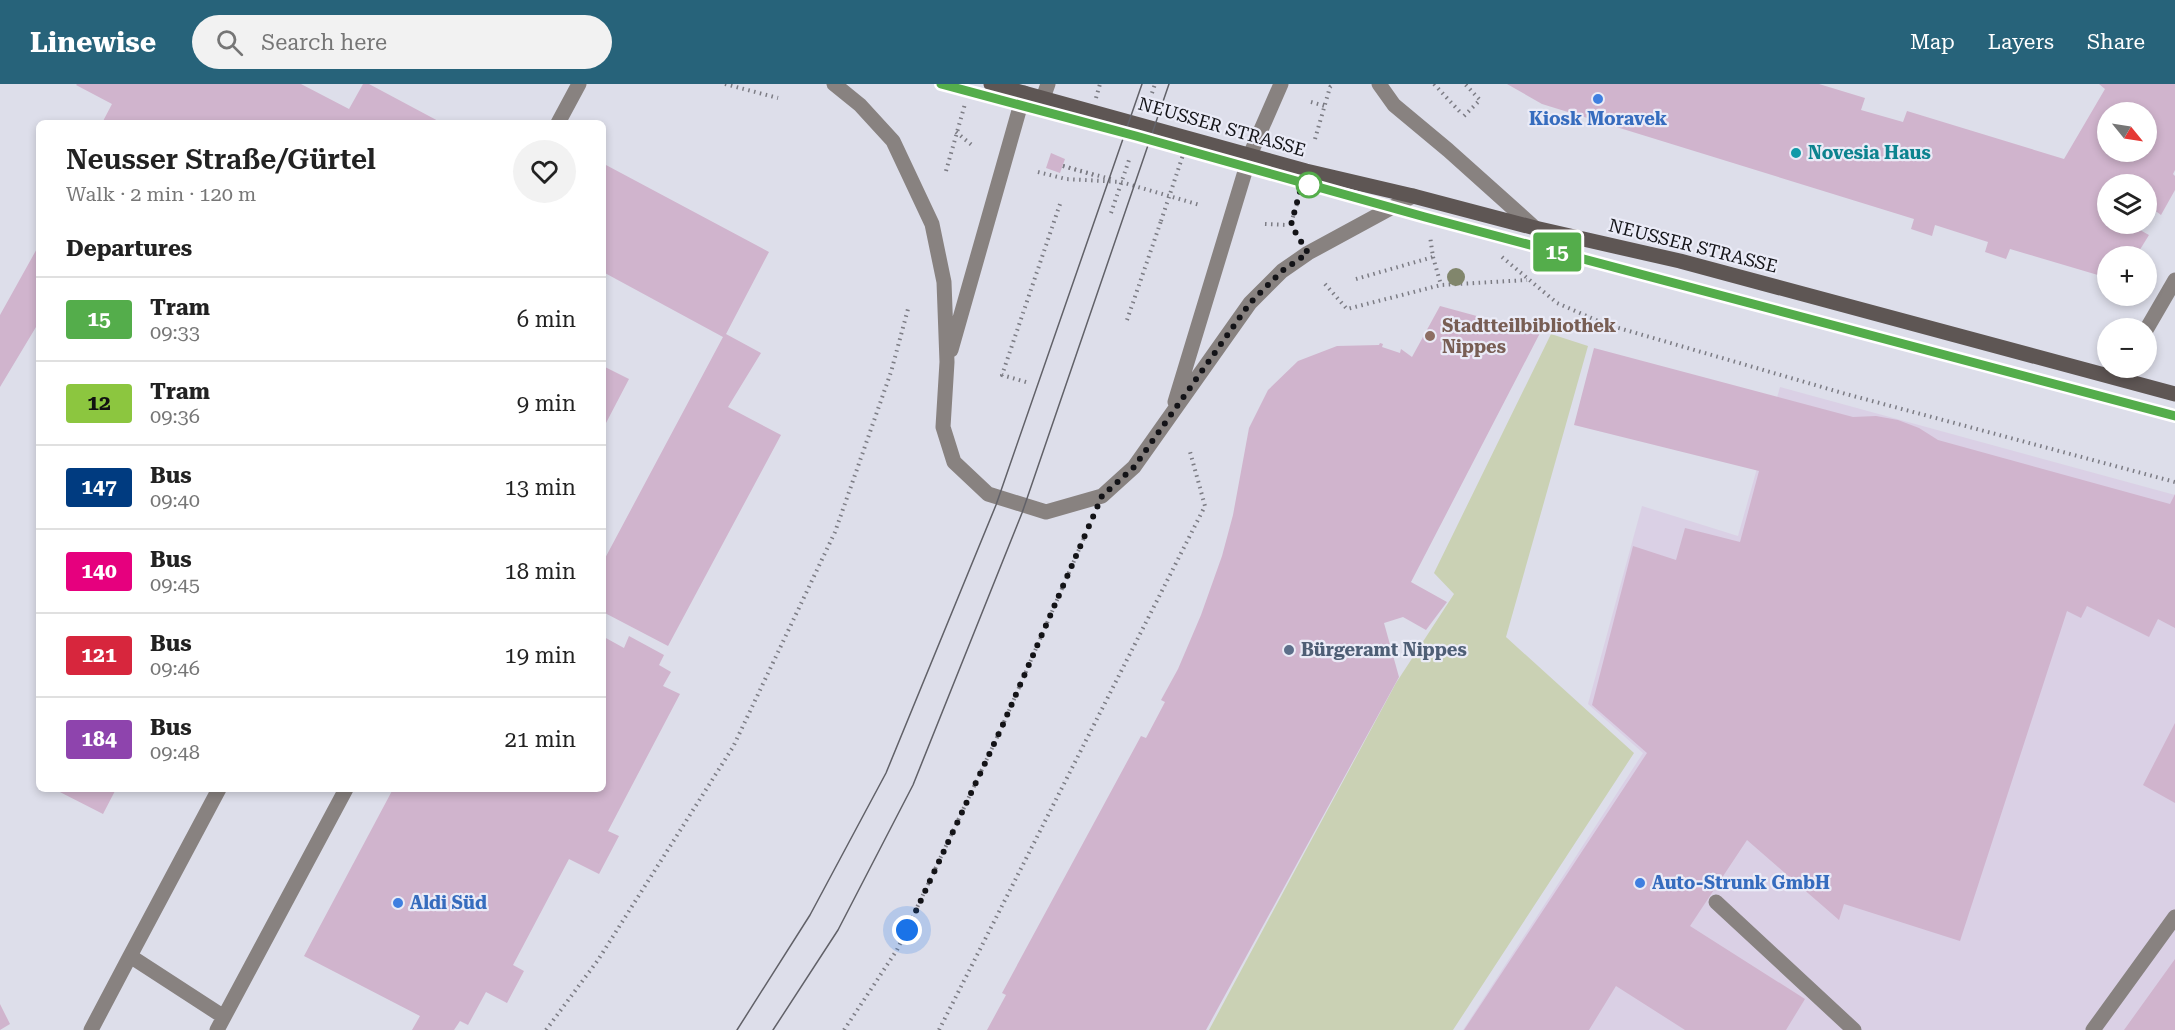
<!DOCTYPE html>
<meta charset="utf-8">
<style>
body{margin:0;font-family:"Roboto Serif",serif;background:#f2f2f2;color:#222;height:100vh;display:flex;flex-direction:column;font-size:22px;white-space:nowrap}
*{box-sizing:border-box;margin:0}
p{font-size:20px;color:#767676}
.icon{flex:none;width:33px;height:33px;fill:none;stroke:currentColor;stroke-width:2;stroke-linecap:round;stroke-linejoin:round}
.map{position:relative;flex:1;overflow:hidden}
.drawer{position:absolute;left:36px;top:36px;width:570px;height:672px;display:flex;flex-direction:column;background:#fff;border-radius:9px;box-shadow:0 3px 9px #0003}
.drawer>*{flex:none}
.badge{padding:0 12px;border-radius:4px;font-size:21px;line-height:39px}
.needle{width:39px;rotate:120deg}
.fabs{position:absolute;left:2097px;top:18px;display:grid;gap:12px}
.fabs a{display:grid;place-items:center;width:60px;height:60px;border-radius:50%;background:#fff;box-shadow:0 3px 9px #0003;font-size:30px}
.you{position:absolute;width:30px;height:30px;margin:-15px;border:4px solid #fff;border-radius:50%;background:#1a73e8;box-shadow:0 0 0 9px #1a73e833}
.map>.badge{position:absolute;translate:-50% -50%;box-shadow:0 0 0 3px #fff}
h2{padding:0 30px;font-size:22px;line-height:54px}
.round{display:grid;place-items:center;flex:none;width:63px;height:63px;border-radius:32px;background:#f2f2f2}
.headline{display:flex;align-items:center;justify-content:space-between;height:102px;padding:0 30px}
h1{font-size:28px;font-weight:600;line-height:45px}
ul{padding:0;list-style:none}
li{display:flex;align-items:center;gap:18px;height:84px;padding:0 30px;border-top:2px solid #e0e0e0}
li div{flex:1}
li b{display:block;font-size:22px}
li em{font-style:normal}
li .badge{min-width:66px;font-weight:700;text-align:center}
header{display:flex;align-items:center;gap:36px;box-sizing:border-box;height:84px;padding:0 30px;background:#27637a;color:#fff}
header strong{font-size:28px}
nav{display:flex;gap:33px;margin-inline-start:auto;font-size:21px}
.search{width:420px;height:54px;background:#f2f2f2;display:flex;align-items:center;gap:15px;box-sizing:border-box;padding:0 21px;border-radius:33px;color:#767676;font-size:22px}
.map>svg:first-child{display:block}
.commercial{fill:#dad0e5}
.green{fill:#cad1b4}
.building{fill:#d0b4cd;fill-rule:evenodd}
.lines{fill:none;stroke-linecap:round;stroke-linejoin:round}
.path{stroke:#7c7c84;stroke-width:4;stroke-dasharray:1.5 4.5;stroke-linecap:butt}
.lane{stroke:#888280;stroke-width:15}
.street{stroke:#888280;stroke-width:15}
.secondary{stroke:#5e5654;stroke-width:15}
.tram{stroke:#616168;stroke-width:1.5}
.path-bridge{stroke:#7c7c84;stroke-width:4;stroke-dasharray:1.5 4.5;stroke-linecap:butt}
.tree{fill:#81866c}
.line-casing{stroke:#fff;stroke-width:14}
.line{stroke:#54ad4b;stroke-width:9}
.walk{stroke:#131317;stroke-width:6;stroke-dasharray:0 10.8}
.shop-dot{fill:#3f7fe0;stroke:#eaebf7;stroke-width:2}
.culture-dot{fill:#0f9aa8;stroke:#eaebf7;stroke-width:2}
.stop-dot{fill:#fff;stroke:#54ad4b;stroke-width:3}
.education-dot{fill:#8d6e63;stroke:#eaebf7;stroke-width:2}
.service-dot{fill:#5c6f8a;stroke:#eaebf7;stroke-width:2}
.labels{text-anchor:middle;stroke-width:4.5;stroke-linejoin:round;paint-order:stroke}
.shop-label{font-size:18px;font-weight:bold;fill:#366cbe;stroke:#eaebf7;text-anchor:start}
.street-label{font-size:18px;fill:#131317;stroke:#eaebf7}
.culture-label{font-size:18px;font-weight:bold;fill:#0d838f;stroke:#eaebf7;text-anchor:start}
.education-label{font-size:18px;font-weight:bold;fill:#785e54;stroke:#eaebf7;text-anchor:start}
.service-label{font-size:18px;font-weight:bold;fill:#4e5e75;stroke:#eaebf7;text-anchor:start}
</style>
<header>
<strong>Linewise</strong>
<div class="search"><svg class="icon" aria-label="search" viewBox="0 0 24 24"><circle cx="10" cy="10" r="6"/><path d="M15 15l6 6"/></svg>Search here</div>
<nav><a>Map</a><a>Layers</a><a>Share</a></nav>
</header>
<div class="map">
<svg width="2175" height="946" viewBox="0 0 2175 946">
<rect width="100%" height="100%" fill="#dddeea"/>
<path class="commercial" d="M1780,303l395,108v535h-712l180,-277 -55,-49 54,-198 96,30z"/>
<path class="green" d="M1551,250l37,12 -82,291 128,116 -181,277h-244l187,-347 58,-89 -20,-21z"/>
<path class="building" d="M77,0h224l48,25 14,-25h6l73,39h-340l10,-19 -36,-19z
M1507,0h312l46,14 -4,12 42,12 4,-11 157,48 41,-70 -6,-5h76v86l-2,4 2,2v14l-14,25 -8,-6 -7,10v-35h-38v40h36l-4,6 9,5 -13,21h-28v22l-98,-29 -4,10 -21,-7 3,-10 -53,-17 -3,11 -21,-7 3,-10 -372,-115zM2108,28h38v40h-38z
M1051,69l14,6 -5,14 -14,-5z
M606,81l163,87 -43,82 35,19 -33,54 53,28 -113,211 -65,-34v-50l120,-225 -120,-65v-102z
M39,161v77l-39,65v-72z
M1440,222l44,12 -5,11 10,5 7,-12 44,11 -129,249 36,20 -21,28 -23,-13 -19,6 15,54 -193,353h-219l19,-35 -4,-2 139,-257 5,2 19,-36 -4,-2 17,-31 23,-54 21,-59 11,-41 16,-87 19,-38 30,-29 39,-15 42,-1 1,-2 3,1 -1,3 18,6 1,-4 11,8z
M1594,264l259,69 23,-1 22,4 21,8 19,12 232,64 5,-10v134l-17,-9 -9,18 -62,-31 -6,12 -14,-7 -107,330 -116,-37 -5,16 -92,-80 -57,86 115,73 -19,31h-101l-69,-44 -27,44h-125l183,-277 -55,-48 41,-159 43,14 9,-32 55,14 19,-71 -185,-46z
M603,282l26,13 -23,44 -3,-1z
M629,552l35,19 -5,10 12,7 -8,14 17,8 -72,137 11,5 -20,38 -30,-15 -56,106 11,6 -17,32 -21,-11 -18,33 -8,-4 -6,9h-42l8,-14 -116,-60 89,-167h210v-150l1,-2 20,11z
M2175,639v80l-32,-18z
M54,705h62l-13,25z
M2175,875v71h-51z
M0,920l10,20 -10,6z"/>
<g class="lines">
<path class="path" d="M725,0l53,14
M1434,0l26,28
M1152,9l3,-9
M1311,18l14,4
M1464,32l16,-16 -15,-16
M956,48l17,14
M1315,55l15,-52 4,-3
M1063,82l51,14
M946,87l19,-67
M1038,88l28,7 55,3 79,23
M1111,129l19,-56
M1291,139l6,-19
M1265,140l22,1
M1433,173l8,28
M1502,173l55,46 48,21 241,70 329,88
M1356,195l77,-22 -3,-21
M1325,200l22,25 94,-24 86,-5
M1127,236l34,-99
M1026,298l-24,-7 58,-171
M546,946l52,-70 135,-213 102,-215 56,-160 17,-63
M844,946l53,-80 104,-221 83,-191
M939,946l266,-524 -16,-58"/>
<path class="lane" d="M834,0l26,21 33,36 39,83 12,58 3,80 -4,65 11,35 34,32 58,18 56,-16 32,-29 116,-164 32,-32 26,-18 105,-57
M1379,0l15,21 54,45 87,78
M1043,14l5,-14
M558,39l21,-39
M951,266l73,-257
M1175,318l75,-247 31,-71
M1716,818l138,128
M130,872l89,-167
M91,946l39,-74 94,61
M217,946l129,-241
M2093,946l82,-113"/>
<path class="street" d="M2146,246l29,-50"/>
<path class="secondary" d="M991,0l315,87 107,25 122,32 145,33 495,133"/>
<path class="tram" d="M737,946l73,-115 76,-142 110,-268 146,-421
M773,946l65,-100 75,-145 109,-272 147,-429"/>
<path class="path-bridge" d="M1096,14l4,-14
M1063,82l34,10
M1161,137l24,-72"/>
</g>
<circle class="tree" cx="1456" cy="193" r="9"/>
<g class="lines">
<g class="line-casing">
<path id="line" d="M941,0l195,52 289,81 750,199"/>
</g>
<use href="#line" class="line"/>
<path class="walk" d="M907,846l94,-201 101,-233 32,-29 116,-164 32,-32 26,-18 -17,-28 9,-34 9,-6"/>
</g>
<g class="shop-dot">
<circle cx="1598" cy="15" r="6"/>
<circle cx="1640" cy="799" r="6"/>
<circle cx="398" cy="819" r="6"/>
</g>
<circle class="culture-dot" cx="1796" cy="69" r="6"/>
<circle class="stop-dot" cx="1309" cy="101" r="12"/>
<circle class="education-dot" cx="1430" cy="252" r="6"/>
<circle class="service-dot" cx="1289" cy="566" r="6"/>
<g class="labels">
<g class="shop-label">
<text x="1598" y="41" text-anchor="middle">Kiosk Moravek</text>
<text x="1652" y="805">Auto-Strunk GmbH</text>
<text x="410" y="825">Aldi Süd</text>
</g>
<g class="street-label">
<text transform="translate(1222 43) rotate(16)" y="6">NEUSSER STRASSE</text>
<text transform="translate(1693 162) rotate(14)" y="6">NEUSSER STRASSE</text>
</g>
<g class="culture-label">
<text x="1808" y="75">Novesia Haus</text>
</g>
<g class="education-label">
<text x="1442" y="248">Stadtteilbibliothek<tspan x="1442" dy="21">Nippes</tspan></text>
</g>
<g class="service-label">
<text x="1301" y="572">Bürgeramt Nippes</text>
</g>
</g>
</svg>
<div class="fabs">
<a><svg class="needle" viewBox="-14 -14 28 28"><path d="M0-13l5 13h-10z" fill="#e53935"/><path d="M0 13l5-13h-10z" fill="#767676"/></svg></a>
<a><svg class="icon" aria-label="layers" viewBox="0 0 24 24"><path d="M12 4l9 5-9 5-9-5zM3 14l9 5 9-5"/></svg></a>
<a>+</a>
<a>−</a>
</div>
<div class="you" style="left:907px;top:846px"></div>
<b class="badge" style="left:1557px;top:168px;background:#54ad4b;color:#fff">15</b>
<section class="drawer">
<div class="headline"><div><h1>Neusser Straße/Gürtel</h1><p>Walk · 2 min · 120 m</p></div><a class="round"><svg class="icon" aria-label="heart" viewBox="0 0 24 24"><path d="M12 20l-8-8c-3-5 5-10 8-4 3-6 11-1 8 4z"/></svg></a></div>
<h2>Departures</h2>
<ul>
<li><span class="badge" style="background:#54ad4b;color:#fff">15</span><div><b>Tram</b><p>09:33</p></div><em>6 min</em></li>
<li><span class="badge" style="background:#8cc63f;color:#111">12</span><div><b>Tram</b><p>09:36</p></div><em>9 min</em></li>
<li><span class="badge" style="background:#003b80;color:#fff">147</span><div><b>Bus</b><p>09:40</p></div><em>13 min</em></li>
<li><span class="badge" style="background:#e6007e;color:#fff">140</span><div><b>Bus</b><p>09:45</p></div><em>18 min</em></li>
<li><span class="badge" style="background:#d7263d;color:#fff">121</span><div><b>Bus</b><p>09:46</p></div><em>19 min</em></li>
<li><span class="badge" style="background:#8e44ad;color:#fff">184</span><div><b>Bus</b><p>09:48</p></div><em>21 min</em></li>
</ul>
</section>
</div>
